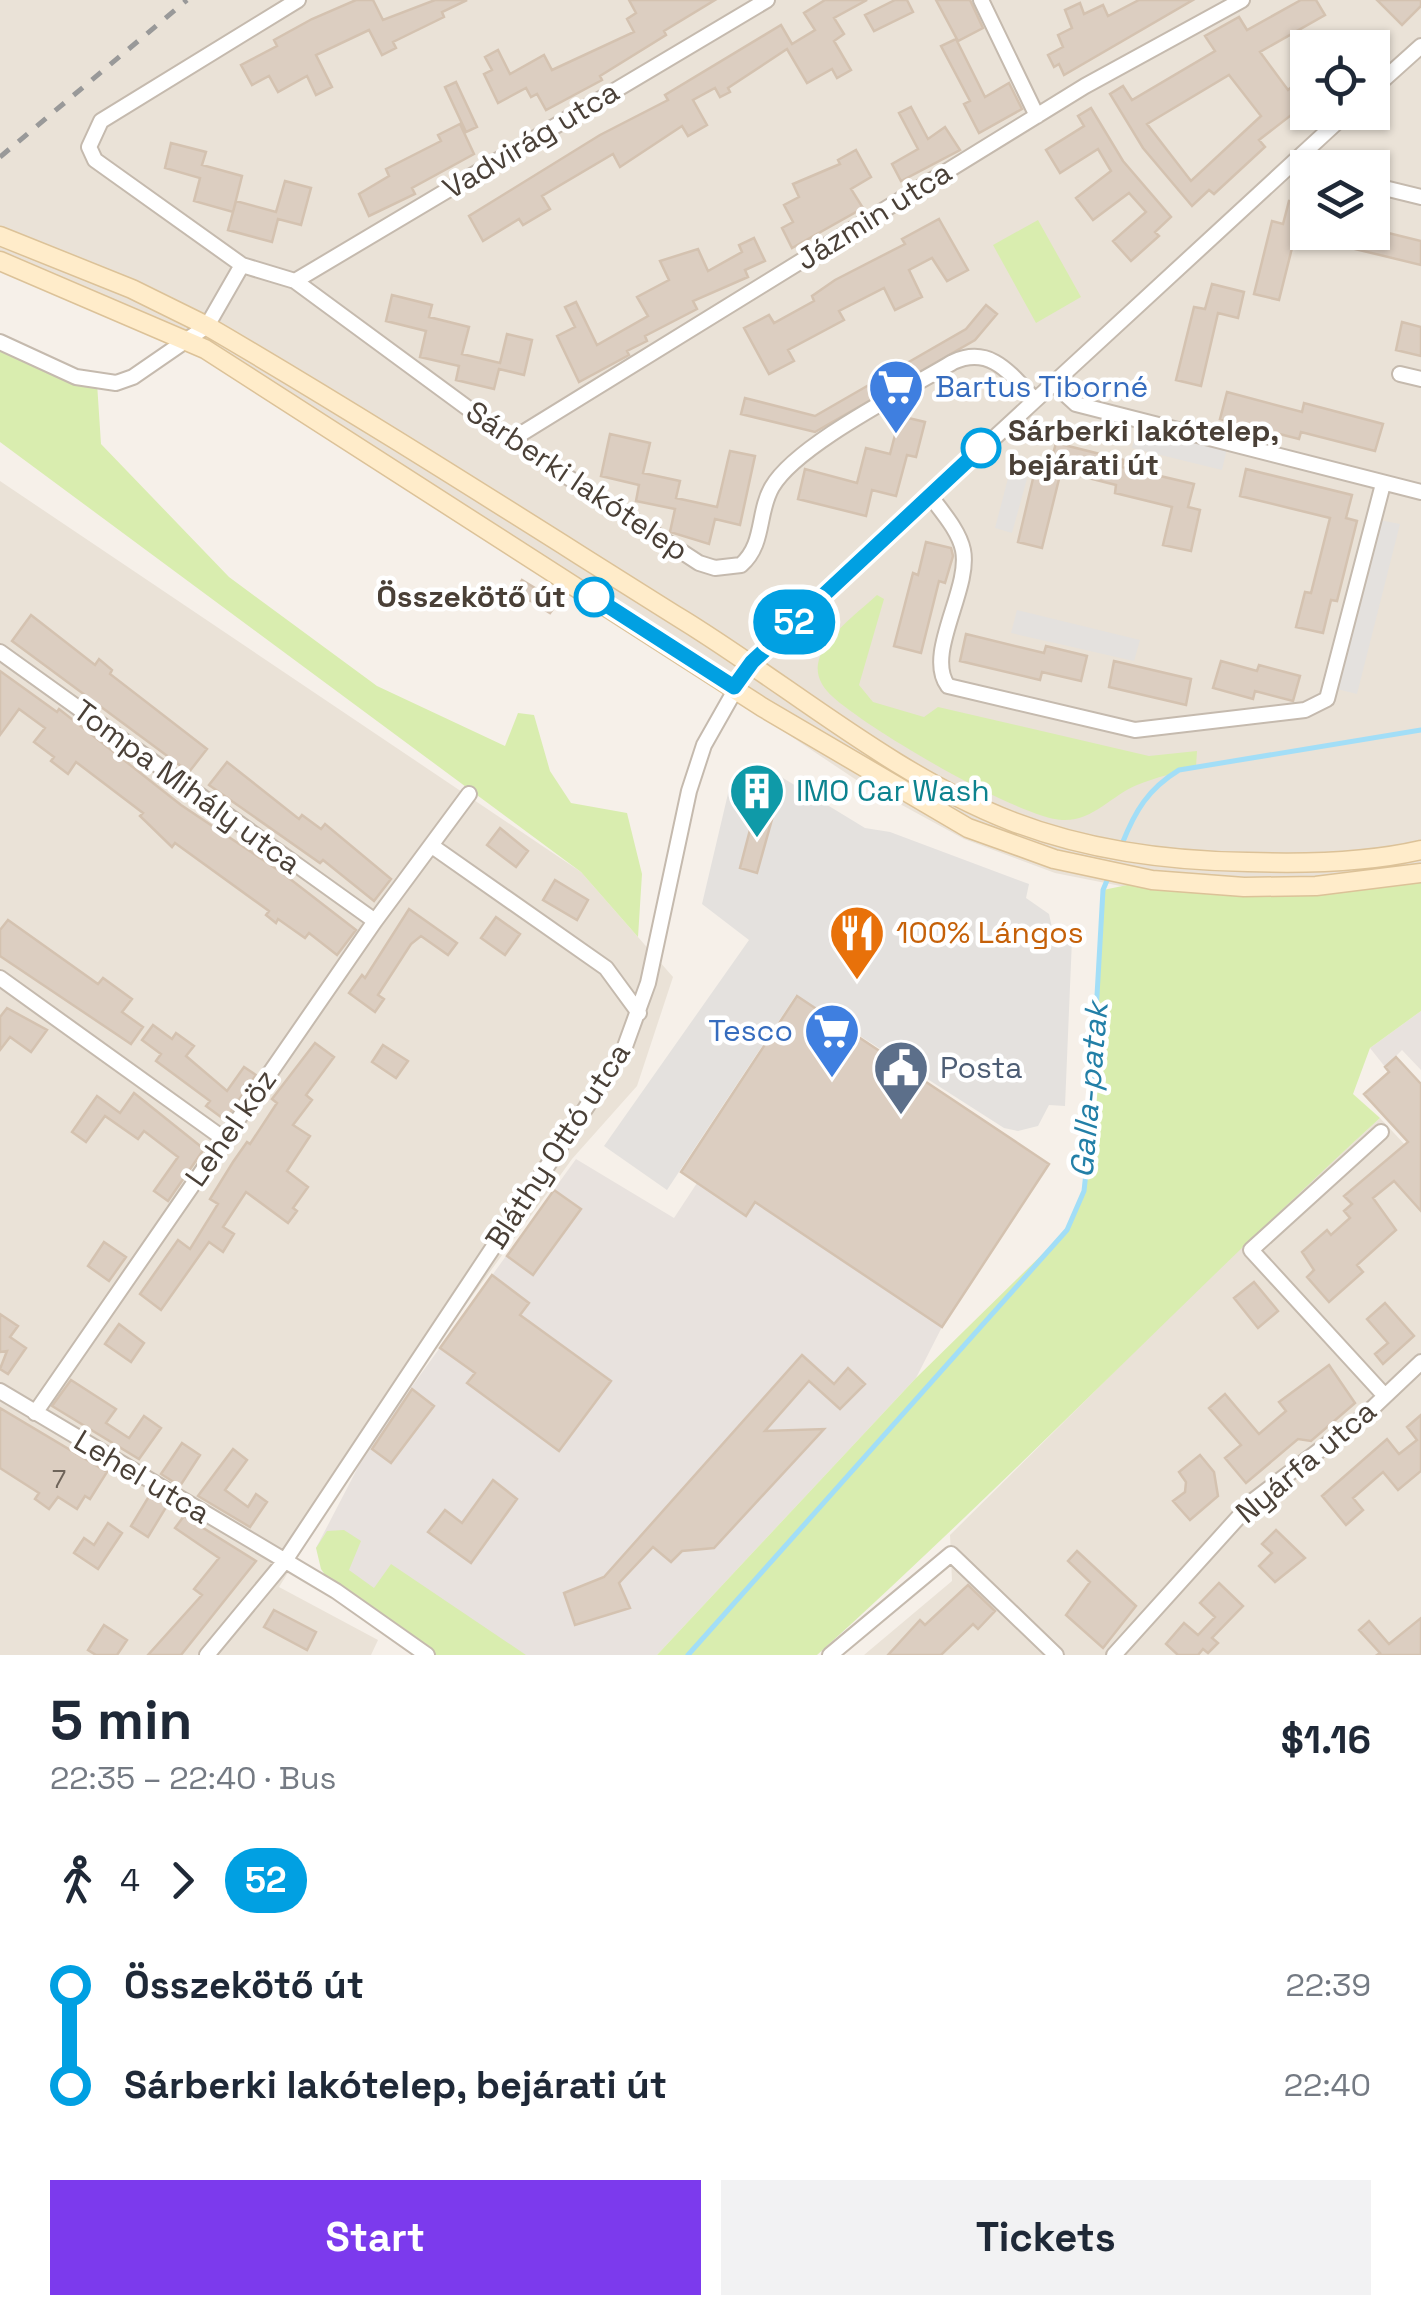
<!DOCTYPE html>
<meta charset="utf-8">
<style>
body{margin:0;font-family:"Space Grotesk",sans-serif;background:#f2f2f3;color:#1f2937;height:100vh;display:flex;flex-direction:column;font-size:38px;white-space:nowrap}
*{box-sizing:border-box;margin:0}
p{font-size:32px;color:#747a83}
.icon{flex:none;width:55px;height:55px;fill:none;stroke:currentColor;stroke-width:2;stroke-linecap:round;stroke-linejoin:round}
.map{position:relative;height:1655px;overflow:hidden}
.sheet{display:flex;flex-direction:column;background:#fff;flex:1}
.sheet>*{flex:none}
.badge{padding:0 20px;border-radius:32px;font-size:35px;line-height:65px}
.buttons{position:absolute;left:1290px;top:30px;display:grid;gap:20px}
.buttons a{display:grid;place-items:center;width:100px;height:100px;border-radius:0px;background:#fff;box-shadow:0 2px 8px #0004;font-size:50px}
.map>.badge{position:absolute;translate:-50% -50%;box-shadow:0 0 0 5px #fff}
.legs{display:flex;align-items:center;gap:15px;height:110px;padding:0 50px;font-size:32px}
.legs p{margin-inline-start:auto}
.headline{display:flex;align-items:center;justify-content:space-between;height:170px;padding:0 50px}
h1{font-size:55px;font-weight:600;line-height:75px}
.primary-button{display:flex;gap:20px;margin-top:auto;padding:20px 50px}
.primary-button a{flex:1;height:115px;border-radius:0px;background:#7c3aed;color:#fff;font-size:40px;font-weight:600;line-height:115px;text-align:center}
.primary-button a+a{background:#f2f2f3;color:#1f2937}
ul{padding:0 50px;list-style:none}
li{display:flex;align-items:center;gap:35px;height:100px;font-size:38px}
li i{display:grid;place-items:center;width:15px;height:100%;margin:0 12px;background:currentColor}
li i::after{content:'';width:25px;height:25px;margin:-12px;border:8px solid;border-radius:50%;background:#fff}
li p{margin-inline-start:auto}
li:first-child i{background:linear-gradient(#0000 50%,currentColor 0)}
li:last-child i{background:linear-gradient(currentColor 50%,#0000 0)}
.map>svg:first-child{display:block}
.residential{fill:#eae2d7;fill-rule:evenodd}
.industrial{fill:#e8e2de}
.green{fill:#d9edaf}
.parking{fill:#e4e1de}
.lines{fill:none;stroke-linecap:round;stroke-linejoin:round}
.stream{stroke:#a2def7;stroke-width:5}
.building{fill:#dccec1;stroke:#d4c2b0;stroke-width:2.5;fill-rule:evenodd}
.street-casing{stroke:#c5baae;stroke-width:18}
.secondary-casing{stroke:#dcc298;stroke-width:21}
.street{stroke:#fff;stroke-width:14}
.secondary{stroke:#ffecca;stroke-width:18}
.rail{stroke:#999;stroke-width:5;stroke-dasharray:12 12;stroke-linecap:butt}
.line-1-casing{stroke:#fff;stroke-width:22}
.line-1{stroke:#01a0e2;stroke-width:15}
.stop-1-dot{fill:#fff;stroke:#01a0e2;stroke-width:5}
.labels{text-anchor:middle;stroke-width:9;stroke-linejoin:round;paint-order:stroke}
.number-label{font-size:25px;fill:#6e645a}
.street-label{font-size:30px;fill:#4a4037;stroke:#fff}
.shop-label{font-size:30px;fill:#366cbe;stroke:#fff;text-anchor:start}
.stop-label{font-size:30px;font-weight:bold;fill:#4a4037;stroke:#fff;text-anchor:start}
.culture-label{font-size:30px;fill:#0d838f;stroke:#fff;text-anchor:start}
.food-label{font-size:30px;fill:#c56008;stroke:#fff;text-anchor:start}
.service-label{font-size:30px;fill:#4e5e75;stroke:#fff;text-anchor:start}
.water-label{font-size:32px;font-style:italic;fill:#227fa7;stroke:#fff}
</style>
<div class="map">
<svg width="1421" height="1655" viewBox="0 0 1421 1655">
<rect width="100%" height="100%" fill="#f6f0e9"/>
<path class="residential" d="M0,0h1421v891l-265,2 -101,-20 -91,-34 -106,-58 -535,-356 -126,-77 -197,-86zM1308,48h64v64h-64zM1308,168h64v64h-64z
M0,481l581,391 92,105 -36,109 -65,73 -174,239 -119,189 99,53 -7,15h-371z
M1380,1118l41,44v493h-557l88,-74 -2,-46 291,-289z"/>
<path class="industrial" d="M1421,1011v59l-19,-20 -12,12 21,22 -6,8 -35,-44z
M576,1159l98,59 23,-35 49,32 9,-13 187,125 -26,51 -259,277h-191l-150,-107 53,-102z"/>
<path class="green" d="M1038,220l43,77 -45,26 -43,-78z
M0,346l97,37 4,61 128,133 148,109 128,60 13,-33 16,2 16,56 21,32 56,10 15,61 -4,63 -57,-65 -581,-430z
M877,595l7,4 -25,86 14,17 51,15 14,-10 211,49 48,-5 -1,16c-19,6 -40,10 -59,18 -25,10 -45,37 -75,35 -45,-3 -194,-91 -229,-123 -10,-9 -17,-20 -15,-33 4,-26 41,-52 59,-69z
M1421,873v138l-51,37 -17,46 27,24c-191,175 -370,363 -563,537h-160l259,-277 151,-148 17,-39 4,-37 15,-264 49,-10 53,5z
M344,1530l17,11 -12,29 25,18 17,-24 135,91h-99l-91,-64 -15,-22 -5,-21 11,-17z"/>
<path class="parking" d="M1139,420l89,24 -6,26 -90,-22z
M1012,463l18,5 -18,65 -17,-5z
M1374,519l26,5 -43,170 -24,-6z
M1017,610l123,30 -6,21 -123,-28z
M760,764l105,64 25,4 139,52 -3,14 23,16 5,23 18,2 -7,167 -16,-1 -11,21 -20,5 -14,-3 -208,-133 -129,195 -63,-44 145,-206 -47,-36 29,-123 9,-11z"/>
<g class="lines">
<path class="stream" d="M1122,844c13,-33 26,-55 57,-74l242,-40
M688,1655l379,-425 17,-39 4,-37 15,-264 5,-12"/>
</g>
<path class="building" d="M356,0h17l10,20 52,-20h32l-25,12 2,5 -51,25 3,6 -14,7 -13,-25 -53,25 16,32 -16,8 -9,-19 -29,16 -9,-16 -17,9 -11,-20 36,-19 -3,-6 38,-21z
M629,0h86l-51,31 2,4 -66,41 2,4 -56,30 -9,-16 -6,3 -5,-9 -28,15 -14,-29 8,-4 -7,-13 13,-7 12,24 34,-19 8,15 82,-38 -7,-13 9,-6z
M825,0h42l-33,18 10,16 -10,7 17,29 -14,8 -5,-9 -25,14 -20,-34 -59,39 2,4 -10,5 -5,-9 -22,12 14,25 -19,11 -6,-10 -62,41 -7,-13 -71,42 8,13 -27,16 -4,-6 -36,22 -14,-25 131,-81 68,-35 -3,-5 116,-70 11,19 23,-14 -11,-17z
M895,0h12l6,12 -39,19 -9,-16z
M936,0h34l13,28 -25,13z
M1139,0h54l-129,75 -5,-11 -5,3 -6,-12 15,-8 -5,-12 14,-7 -7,-18 15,-7 4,11 19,-9 5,11z
M1301,0h15l9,15 -65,37 28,38 20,-17v29l-49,38 6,7 -51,47 -5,-4 -17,16 -49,-58 -33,-54 13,-8 9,14 83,-49 -10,-15 34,-19 8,13zM1229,75l32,41 -70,65 -44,-57z
M1377,0h44v6l-19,19z
M956,39l29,58 24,-14 13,26 -43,24 -15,-29 6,-3 -29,-55z
M456,82l21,45 -11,5 -21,-45z
M911,107l17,32 17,-12 15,23 -59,31 -9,-17 26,-15 -19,-36z
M1091,108l32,53 48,56 -16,15 4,4 -28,25 -18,-20 33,-29 -17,-19 -36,27 -17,-22 35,-27 -13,-22 -38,24 -14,-23 38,-24 -6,-10z
M460,124l14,30 -62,34 3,6 -46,22 -10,-22 30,-18 -3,-7 55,-28 -3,-6z
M171,143l35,9 -4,13 40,11 -9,36 -39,-11 6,-23 -35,-10z
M856,150l15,27 -20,12 12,19 -71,40 -10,-20 11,-6 -9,-17 15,-8 -6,-13 47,-20 -2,-4z
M285,181l26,7 -10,37 -23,-6 -6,23 -44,-12 8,-29 40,11z
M1289,201l19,4v26l-11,-3 -18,72 -25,-6 18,-73 11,3z
M939,219l29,51 -21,11 -15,-23 -23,12 13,27 -27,13 -11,-22 -45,23 5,9 -56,30 6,11 -25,13 -25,-46 25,-13 5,8 40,-22 -2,-5 23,-16 70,-36 -3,-5z
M1372,229l49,12v24l-70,-17 4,-16h17z
M754,238l11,23 -20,9 3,7 -55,24 4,8 -52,27 2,5 -20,10 2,4 -50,27 -22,-46 18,-9 -10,-20 11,-5 21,43 51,-29 -11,-19 32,-17 -9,-19 38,-12 10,22 34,-19 -3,-7z
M1212,284l32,8 -6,26 -20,-5 -17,73 -25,-6 18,-73 11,2z
M392,295l40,10 -3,12 40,10 -7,27 38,9 7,-29 25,6 -8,35 -25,-6 -5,20 -38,-9 3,-14 -39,-9 6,-26 -40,-10z
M986,305l11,9 -22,26 -160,92 -74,-18 4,-16 70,18 151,-87z
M1402,322l19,5v29l-25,-6z
M1227,392l75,20 2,-9 79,21 -8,27 -74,-19 -2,7 -79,-20z
M900,416l25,6 -9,35 -9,-2 -11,41 -24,-6 -6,26 -68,-17 7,-30 52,14 9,-35 24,6z
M610,434l40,9 -7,30 37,8 -4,17 41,9 13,-56 25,5 -15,69 -25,-6 -6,25 -39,-12 5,-23 -39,-8 3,-16 -38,-9z
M1056,443l68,17 -2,7 72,17 -6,23 12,3 -9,41 -28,-6 9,-38 -57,-14 1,-8 -55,-14 -19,77 -24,-6 18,-76 13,3z
M1246,469l106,26 -6,23 11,3 -20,80 -6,-1 -8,33 -27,-6 9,-35 6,1 19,-75 -90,-22z
M926,542l25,6 2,8 -8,27 -6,-2 -18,72 -27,-7 19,-73 5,2z
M522,580l36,22 -8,11 -35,-22z
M31,615l64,50 4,-6 13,11 -2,4 97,75 -18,23 -177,-131z
M966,634l78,19 2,-7 41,10 -6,25 -39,-9 -2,8 -80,-19z
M1114,661l77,18 -5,26 -77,-18z
M1221,661l36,10 2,-6 41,11 -7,25 -38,-10 -2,8 -40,-11z
M0,671l57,41 2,-3 122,96 100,67 75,58 -19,25 -28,-22 -4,5 -27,-19 -2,4 -10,-8 3,-4 -94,-68 -3,4 -32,-31 3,-3 -67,-51 -8,12 -17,-13 3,-4 -20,-15 11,-14 -26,-19 -19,26z
M227,762l72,57 3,-4 19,14 4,-5 66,55 -17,22 -51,-41 -3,3 -111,-78z
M756,807l18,5 -17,61 -17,-5z
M500,828l28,23 -12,16 -29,-22z
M555,880l33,20 -11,20 -34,-20z
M409,909l48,34 -9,12 -27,-19 -10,8 -33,51 6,4 -9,13 -26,-19 13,-18 3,3z
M496,917l24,17 -15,21 -24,-17z
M8,920l90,64 5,-6 29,21 -10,13 21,15 -12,17 -131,-88v-26z
M797,996l252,168 -107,163 -187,-125 -9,14 -65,-44z
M7,1008l40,22 -16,22 -21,-15 -10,13v-33z
M153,1025l19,14 4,-6 18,13 -8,10 41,35 17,-24 12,8 -31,45 -19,-14 4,-5 -54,-40 5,-7 -19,-14z
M315,1043l19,14 -28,38 6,5 -19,25 17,11 -23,35 21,16 -15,21 4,3 -9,12 -42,-31 -23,35 11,7 -11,18 -14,-10 -48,68 -21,-16 38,-54 12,9 28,-45 -8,-5 23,-37 14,-20 3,2 27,-41 -5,-4z
M383,1045l25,16 -12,17 -24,-16z
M1396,1057l25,27v127l-27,-30 -21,17 23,32 -39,35 6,7 -34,30 -22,-25 7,-7 -12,-18 25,-22 4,5 19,-17 -6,-7 8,-7 -8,-8 64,-54 -44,-48 25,-22 -4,-5z
M134,1093l70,56 -36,52 -14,-10 24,-34 -34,-26 -6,8 -33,-23 -19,26 -14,-10 25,-36 23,17z
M554,1190l27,19 -48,66 -26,-19z
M104,1242l22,15 -17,24 -21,-15z
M492,1275l37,28 -9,12 91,66 -52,70 -92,-68 8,-10 -35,-25z
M1254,1282l24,29 -20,17 -24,-30z
M1385,1303l29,33 -31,28 -8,-10 13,-11 -21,-24z
M0,1314l18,12 -8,11 16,11 -18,26 -8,-5 7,-18 -7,1z
M119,1324l25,19 -13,19 -26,-18z
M802,1355l32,29 14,-16 17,16 -25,25 -31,-28 -44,50 59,-2 -110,119 -32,3 -11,11 -18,-15 -34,36 11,25 -55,17 -11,-32 40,-16z
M1329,1365l26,38 -44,38 -13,-2 -52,44 -21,-25 16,-13 -32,-37 16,-14 34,40 27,-23 -7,-9z
M71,1380l45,29 -10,14 23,15 15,-22 17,12 -22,31 -87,-53z
M412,1389l22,17 -43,57 -19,-14z
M0,1408l107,64 -17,27 -5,-3 -8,13 -19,-12 -9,12 -14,-10 4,-6 -39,-25z
M1421,1415v56l-23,19 -15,-18 -30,26 10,12 -17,15 -24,-29 65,-57 12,15 18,-14 -10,-13z
M182,1443l18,12 -20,31 -19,-12z
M233,1449l14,11 -22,30 23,17 8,-13 11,8 -17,25 -52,-31z
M1200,1455l14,17 4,24 -28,24 -17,-19 12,-9 1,-10 -7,-10z
M493,1480l24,19 -46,64 -43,-31 17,-22 17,13z
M151,1493l17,11 -20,33 -17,-11z
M184,1516l72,45 -75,94h-33l54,-60 -8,-6 25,-31 -44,-30z
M108,1523l14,10 -24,36 -24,-16 10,-15 10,7z
M1276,1530l29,28 -30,24 -16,-16 13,-13 -10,-9z
M1077,1551l59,55 -33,42 -37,-33 24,-33 -22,-21z
M1219,1583l24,23 -31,32 6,5 -10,10 -5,-4 -5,6h-20l-12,-11 18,-21 14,12 17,-18 -15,-14z
M968,1585l27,26 -17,18 -5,-5 -32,31h-53l32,-35 5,5z
M274,1610l42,22 -9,18 -43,-23z
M1421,1618v37h-44l3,-2 -21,-23 10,-9 20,23z
M104,1625l23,15 -10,15h-21l-8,-5z"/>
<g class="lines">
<g class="street-casing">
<path id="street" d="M298,0l-197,121 -12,26 6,13 147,105 53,16 216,159 188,123 16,5 26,-3c24,-21 16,-52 31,-78 25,-43 135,-97 181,-125 37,-17 57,11 81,37
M981,0l56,116
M1372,90l49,-44
M1372,185l49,12
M295,281l472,-281
M0,342l76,35 40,6 17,-6 74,-51 35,-61
M1400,374l21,5
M1052,382l24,22 345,88
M511,440l574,-354 157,-86
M931,497c12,16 28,34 32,53 8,39 -39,104 -15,136l187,44 170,-20 22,-11 56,-215
M0,652l375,269
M432,846l174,122 33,45
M0,978l224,161
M1381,1132l-130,118 134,146
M0,1391l336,200 91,64
M35,1413l340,-492 94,-127
M207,1655l77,-93 339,-510 25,-69 41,-192 15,-46 47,-83 597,-550
M830,1655l121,-101 105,101
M1114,1655l140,-155 108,-82 59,-56"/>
</g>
<g class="secondary-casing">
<path id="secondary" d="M0,236l132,53 75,37c161,94 318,195 476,294 107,66 210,155 328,201 75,29 157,40 237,41 57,2 117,1 173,-12
M0,261l205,88 557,358 206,121 86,31 98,21 92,7 72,-1 105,-13"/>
</g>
<use href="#street" class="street"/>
<use href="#secondary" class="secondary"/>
<path class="rail" d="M0,157l187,-157"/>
</g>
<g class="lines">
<g class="line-1-casing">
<path id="line-1" d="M594,597l140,90 18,-25 229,-214"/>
</g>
<use href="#line-1" class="line-1"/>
</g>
<defs>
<g id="supermarket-pin" transform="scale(2.875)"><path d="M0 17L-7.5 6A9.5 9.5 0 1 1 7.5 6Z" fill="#3f7fe0" stroke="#fff"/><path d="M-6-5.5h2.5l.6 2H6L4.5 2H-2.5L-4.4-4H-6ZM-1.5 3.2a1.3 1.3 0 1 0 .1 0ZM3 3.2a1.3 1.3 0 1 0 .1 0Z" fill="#fff"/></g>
<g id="building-pin" transform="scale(2.875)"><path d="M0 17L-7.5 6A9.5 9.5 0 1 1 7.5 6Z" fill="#0f9aa8" stroke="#fff"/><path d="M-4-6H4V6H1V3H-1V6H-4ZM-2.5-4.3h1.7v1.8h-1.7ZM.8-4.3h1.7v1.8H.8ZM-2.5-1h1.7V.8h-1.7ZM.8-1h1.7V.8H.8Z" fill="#fff"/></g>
<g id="restaurant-pin" transform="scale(2.875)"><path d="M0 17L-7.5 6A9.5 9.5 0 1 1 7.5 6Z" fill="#e8710a" stroke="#fff"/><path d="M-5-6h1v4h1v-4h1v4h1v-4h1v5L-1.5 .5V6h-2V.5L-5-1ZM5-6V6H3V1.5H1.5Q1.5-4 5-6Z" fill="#fff"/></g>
<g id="civic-pin" transform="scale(2.875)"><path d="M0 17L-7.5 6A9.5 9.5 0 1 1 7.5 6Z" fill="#5c6f8a" stroke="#fff"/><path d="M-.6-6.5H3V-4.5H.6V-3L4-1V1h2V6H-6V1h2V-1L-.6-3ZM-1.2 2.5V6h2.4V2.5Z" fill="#fff"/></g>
</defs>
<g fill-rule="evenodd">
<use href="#supermarket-pin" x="896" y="387"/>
<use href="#building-pin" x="757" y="791"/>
<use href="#restaurant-pin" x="857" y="933"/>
<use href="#supermarket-pin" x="832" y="1031"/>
<use href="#civic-pin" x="901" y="1068"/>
</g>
<g class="stop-1-dot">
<circle cx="981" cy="448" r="18"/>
<circle cx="594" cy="597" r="18"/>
</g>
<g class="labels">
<g class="number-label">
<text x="59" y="1488">7</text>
</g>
<g class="street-label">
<text transform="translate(531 140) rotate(-31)" y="10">Vadvirág utca</text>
<text transform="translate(874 216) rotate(-32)" y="10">Jázmin utca</text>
<text transform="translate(577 481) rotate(34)" y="10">Sárberki lakótelep</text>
<text transform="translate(187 787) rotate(36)" y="10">Tompa Mihály utca</text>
<text transform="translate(231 1128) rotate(-55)" y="10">Lehel köz</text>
<text transform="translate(558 1146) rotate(-57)" y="10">Bláthy Ottó utca</text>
<text transform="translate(1306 1462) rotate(-40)" y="10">Nyárfa utca</text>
<text transform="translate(142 1477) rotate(31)" y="10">Lehel utca</text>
</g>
<g class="shop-label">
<text x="935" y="397">Bartus Tiborné</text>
<text x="793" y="1041" text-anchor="end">Tesco</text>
</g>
<g class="stop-label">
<text x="1008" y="441">Sárberki lakótelep,<tspan x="1008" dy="34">bejárati út</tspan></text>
<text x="566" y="607" text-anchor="end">Összekötő út</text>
</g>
<g class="culture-label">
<text x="796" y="801">IMO Car Wash</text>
</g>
<g class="food-label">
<text x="896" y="943">100% Lángos</text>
</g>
<g class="service-label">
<text x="940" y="1078">Posta</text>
</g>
<g class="water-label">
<text transform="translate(1089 1090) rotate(-85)" y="11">Galla-patak</text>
</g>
</g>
</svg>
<div class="buttons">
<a><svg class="icon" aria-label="locate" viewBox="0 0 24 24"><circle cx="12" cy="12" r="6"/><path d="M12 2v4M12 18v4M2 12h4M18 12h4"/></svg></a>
<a><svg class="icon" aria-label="layers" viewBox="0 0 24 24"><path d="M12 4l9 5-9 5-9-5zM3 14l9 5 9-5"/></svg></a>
</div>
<b class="badge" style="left:794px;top:622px;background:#01a0e2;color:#fff">52</b>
</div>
<section class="sheet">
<div class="headline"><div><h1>5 min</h1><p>22:35 – 22:40 · Bus</p></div><b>$1.16</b></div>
<div class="legs"><svg class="icon" aria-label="walk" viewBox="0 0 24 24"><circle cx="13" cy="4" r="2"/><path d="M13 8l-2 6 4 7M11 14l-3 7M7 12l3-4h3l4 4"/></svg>4<svg class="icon" aria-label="forward" viewBox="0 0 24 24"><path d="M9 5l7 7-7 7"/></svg><b class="badge" style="background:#01a0e2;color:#fff">52</b></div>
<ul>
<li><i style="color:#01a0e2"></i><b>Összekötő út</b><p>22:39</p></li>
<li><i style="color:#01a0e2"></i><b>Sárberki lakótelep, bejárati út</b><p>22:40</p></li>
</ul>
<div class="primary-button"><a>Start</a><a>Tickets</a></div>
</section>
